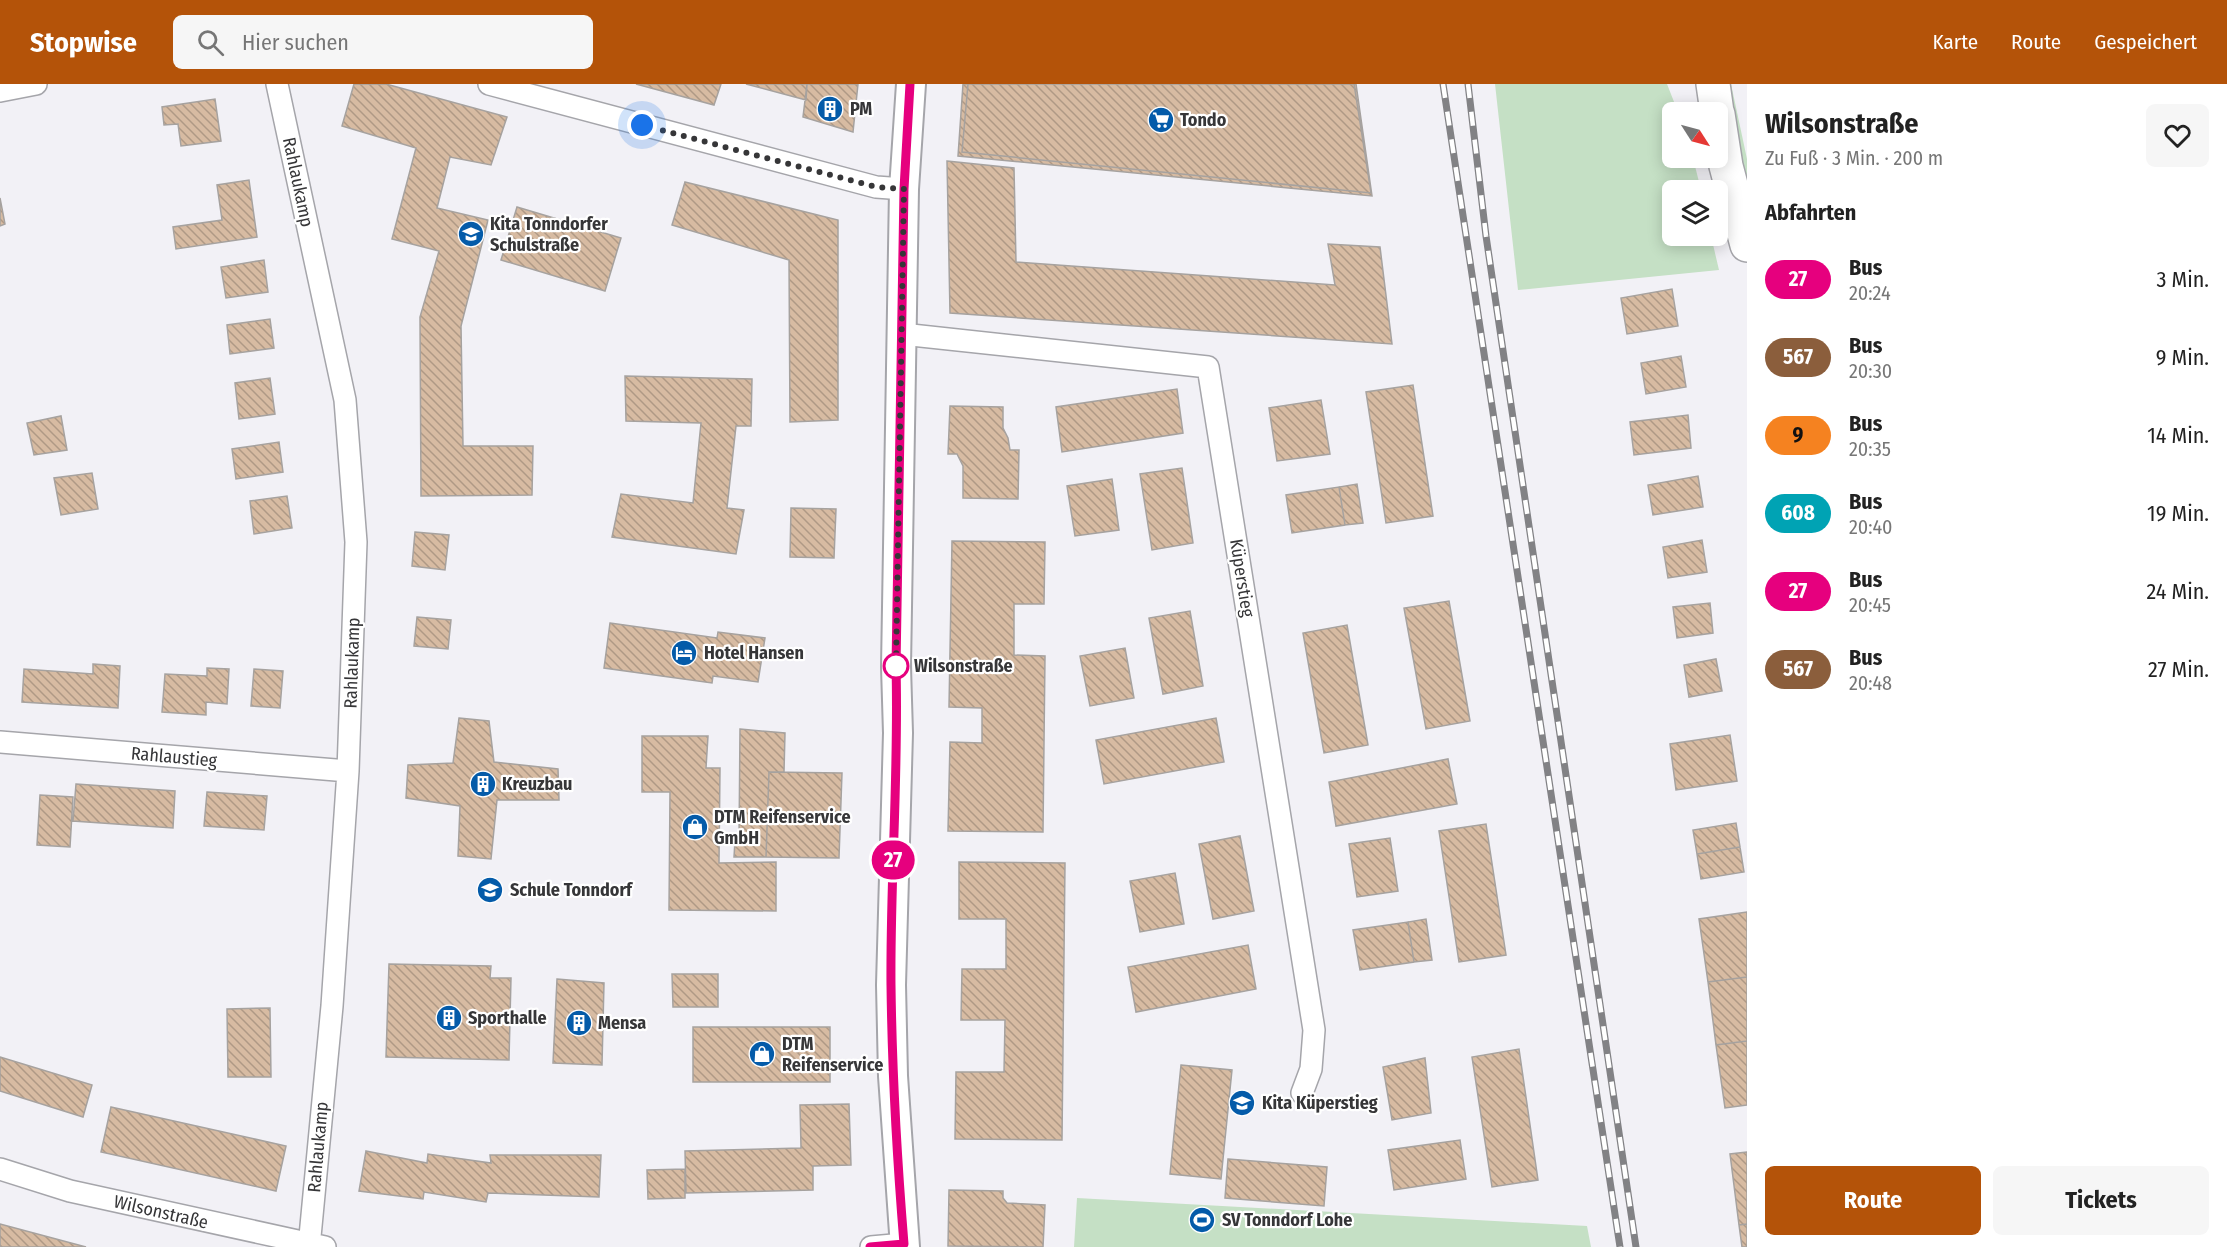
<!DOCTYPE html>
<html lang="de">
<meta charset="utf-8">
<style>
body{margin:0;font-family:"Fira Sans Condensed",sans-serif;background:#f6f6f6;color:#222;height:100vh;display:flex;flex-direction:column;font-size:22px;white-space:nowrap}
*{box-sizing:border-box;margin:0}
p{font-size:20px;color:#767676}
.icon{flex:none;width:33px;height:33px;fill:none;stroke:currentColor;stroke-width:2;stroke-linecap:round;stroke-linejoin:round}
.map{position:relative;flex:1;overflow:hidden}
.sheet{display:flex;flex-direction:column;background:#fff;width:480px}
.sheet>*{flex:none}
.badge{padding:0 12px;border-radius:20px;font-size:21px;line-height:39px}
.needle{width:39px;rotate:126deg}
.buttons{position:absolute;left:1662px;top:18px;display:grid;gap:12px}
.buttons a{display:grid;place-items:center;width:66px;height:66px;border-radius:9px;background:#fff;box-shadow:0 3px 15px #0003;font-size:30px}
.you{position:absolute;width:30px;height:30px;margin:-15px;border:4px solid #fff;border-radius:50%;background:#1a73e8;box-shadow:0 0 0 9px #1a73e833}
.map>.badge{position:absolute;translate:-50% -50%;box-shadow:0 0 0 3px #fff}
h2{padding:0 18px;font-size:22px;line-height:54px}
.round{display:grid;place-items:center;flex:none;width:63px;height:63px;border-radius:9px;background:#f6f6f6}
.overview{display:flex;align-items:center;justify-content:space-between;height:102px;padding:0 18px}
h1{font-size:28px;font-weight:700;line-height:45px}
.action{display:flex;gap:12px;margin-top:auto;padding:12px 18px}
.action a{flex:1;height:69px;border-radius:9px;background:#b45309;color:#fff;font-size:24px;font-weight:700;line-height:69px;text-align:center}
.action a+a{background:#f6f6f6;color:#222}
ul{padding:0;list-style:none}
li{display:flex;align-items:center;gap:18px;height:78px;padding:0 18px}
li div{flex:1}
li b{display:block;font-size:22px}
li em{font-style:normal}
li .badge{min-width:66px;font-weight:700;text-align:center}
header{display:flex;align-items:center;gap:36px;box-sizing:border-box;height:84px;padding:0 30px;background:#b45309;color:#fff}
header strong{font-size:28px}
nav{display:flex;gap:33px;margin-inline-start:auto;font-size:21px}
.search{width:420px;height:54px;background:#f6f6f6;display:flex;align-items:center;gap:15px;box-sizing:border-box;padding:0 21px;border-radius:9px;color:#767676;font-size:22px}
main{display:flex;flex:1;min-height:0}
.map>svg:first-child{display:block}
.grass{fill:#c5e0c5}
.building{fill:url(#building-back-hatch);stroke:#a6a29f;stroke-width:1.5}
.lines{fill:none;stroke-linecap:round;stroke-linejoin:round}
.minor-casing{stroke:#a5a5aa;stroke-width:24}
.secondary-casing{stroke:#a5a5aa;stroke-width:32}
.primary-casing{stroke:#a5a5aa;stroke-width:36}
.minor{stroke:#fff;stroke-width:21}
.secondary{stroke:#fff;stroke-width:28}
.primary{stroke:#fff;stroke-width:33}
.rail-casing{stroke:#828285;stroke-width:7}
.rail{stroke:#fff;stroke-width:4.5;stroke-dasharray:14;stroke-linecap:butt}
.line-casing{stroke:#fff;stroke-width:14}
.line{stroke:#e6007e;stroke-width:9}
.walk{stroke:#363638;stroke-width:6;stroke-dasharray:0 10.8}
.stop-dot{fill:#fff;stroke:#e6007e;stroke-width:3}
.labels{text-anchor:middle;stroke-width:4.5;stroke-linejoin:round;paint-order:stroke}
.poi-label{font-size:18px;font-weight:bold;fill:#363638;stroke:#fff;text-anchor:start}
.street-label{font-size:18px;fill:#363638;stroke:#fff}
.stop-label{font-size:18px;font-weight:bold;fill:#363638;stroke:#fff;text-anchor:start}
</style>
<header>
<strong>Stopwise</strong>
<div class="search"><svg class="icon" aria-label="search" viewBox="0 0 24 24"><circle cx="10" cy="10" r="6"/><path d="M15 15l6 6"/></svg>Hier suchen</div>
<nav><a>Karte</a><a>Route</a><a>Gespeichert</a></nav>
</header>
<main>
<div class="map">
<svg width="1747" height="1163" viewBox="0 0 1747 1163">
<defs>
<pattern id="building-back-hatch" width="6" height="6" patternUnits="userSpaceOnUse" patternTransform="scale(1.5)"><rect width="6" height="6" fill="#d7bba2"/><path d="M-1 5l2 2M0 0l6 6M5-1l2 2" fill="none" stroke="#af9985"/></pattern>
</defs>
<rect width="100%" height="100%" fill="#f2f1f6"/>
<path class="grass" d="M1495,0h172l11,28h-6v46h21l8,32h-29v46h39l8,34 -201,20z
M1722,0h9l16,75v32z
M1077,1114l510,28 4,21h-517z"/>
<path class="building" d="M354,0h32l121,33 -16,48 -41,-8 -13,51 51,12 -27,106 2,120h70l-1,49 -111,1 -1,-179 19,-66 -47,-12 24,-91 -74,-22z
M636,0h85l-7,21z
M746,0h61l-1,16z
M807,0h51l-5,48 -50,-15z
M963,0h393l16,112 -414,-40z
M968,0h386l17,109 -409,-41z
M215,15l6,42 -40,5 -3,-22 -14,1 -2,-18z
M947,77l67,7 2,94 319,23 -7,-41 52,3 12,97 -442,-31z
M249,96l8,57 -81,12 -3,-22 49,-7 -5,-35z
M685,98l153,38v200l-48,2 -1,-162 -117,-35z
M0,114l5,26 -5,2z
M517,123l104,31 -16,53 -104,-31z
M264,176l4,32 -42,6 -5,-31z
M1672,205l6,37 -51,8 -6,-36z
M270,235l4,29 -44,6 -3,-29z
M1681,272l5,31 -40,7 -5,-31z
M625,292l127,3 -1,47h-15l-9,82 17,2 -8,44 -124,-17 9,-43 72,9 8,-80 -75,-2z
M270,294l5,36 -36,5 -4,-36z
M1413,301l20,131 -47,7 -20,-131z
M1177,305l6,44 -121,19 -6,-45z
M1321,316l9,54 -53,7 -8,-53z
M950,322l53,1v21l5,10 2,12h9l-1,49 -55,-1v-32l-6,-12h-9z
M1688,331l3,33 -57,7 -4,-33z
M61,332l6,34 -33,5 -7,-32z
M279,358l4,30 -47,7 -4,-30z
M1182,384l11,75 -41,7 -12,-76z
M92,389l6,36 -37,6 -7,-37z
M1698,392l5,31 -50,8 -5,-30z
M1112,395l7,51 -44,6 -8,-50z
M1357,400l6,39 -18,2 -6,-38z
M1339,403l6,38 -53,8 -6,-38z
M287,412l5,32 -38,6 -4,-33z
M791,424l45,1 -2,49 -44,-1z
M415,448l34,3 -4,35 -33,-4z
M1702,456l5,32 -39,6 -5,-31z
M952,457l93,1 -1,62h-30v51l31,1 -2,176 -95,-1 2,-89 32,1v-35l-33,-1z
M1449,517l21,120 -44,8 -22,-121z
M1710,519l3,30 -36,5 -4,-31z
M1190,527l13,75 -40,8 -14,-76z
M417,533l34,3 -3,29 -34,-3z
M610,539l107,15 1,-6 47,6 -7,44 -45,-6 -1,7 -108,-15z
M1347,541l21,120 -44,8 -21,-120z
M1125,564l9,50 -44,8 -10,-50z
M1716,575l6,32 -33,6 -5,-32z
M93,580l27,2 -2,42 -96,-6 2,-33 69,5z
M207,584l22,1 -2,35 -21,-2v13l-44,-3 3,-38 42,2z
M254,585l29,2 -3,37 -29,-2z
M459,634l30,3 5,41 64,7 1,31h-62l-6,59 -33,-3 2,-50 -54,-8 2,-33 45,-2z
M1216,634l8,44 -120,22 -8,-44z
M740,645l45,4 -1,39h-15l-3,85h-32l1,-16h4z
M1730,651l7,46 -61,9 -6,-46z
M642,652h66l-2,32h14l-1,95 57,-1v49l-107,-1 1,-118h-28z
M1448,675l9,45 -121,22 -7,-44z
M769,688l73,1 -3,85 -73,-1z
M76,700l99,7 -2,37 -100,-7z
M207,708l60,4 -3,34 -60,-4z
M40,711l33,2 -3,50 -33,-2z
M1736,739l4,24 -43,7 -4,-24z
M1486,740l20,131 -47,7 -20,-131z
M1240,752l14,75 -41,8 -14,-75z
M1390,754l8,53 -41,6 -8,-53z
M1740,763l4,25 -43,7 -4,-25z
M959,778l106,1 -3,277 -107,-1 1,-67h48l1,-52h-44l1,-51h44v-50h-47z
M1175,789l9,51 -44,8 -10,-51z
M1747,828v65l-39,5 -9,-63z
M1426,835l6,41 -18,2 -6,-40z
M1408,838l6,40 -54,8 -7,-40z
M1248,861l8,44 -120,23 -8,-45z
M389,880l102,2 -1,12h21l-2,82 -123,-3z
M672,890h46v33h-45z
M1747,893v64l-31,4 -8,-63z
M557,895l47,4 -2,82 -49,-2z
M270,924l1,69h-43l-1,-68z
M693,943h137v55h-137z
M1747,957v64l-22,3 -9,-63z
M1519,965l19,131 -46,7 -20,-130z
M0,973l92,28 -9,32 -83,-26z
M1425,974l6,55 -39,7 -9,-53z
M1181,981l51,5 -11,109 -51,-5z
M849,1020l2,61 -38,1v24l-127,3 -1,-42 116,-3 -1,-43z
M111,1023l175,39 -10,45 -175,-39z
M1460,1056l6,39 -72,11 -6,-40z
M366,1067l61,12 1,-9 63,9 -1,-8h111l-2,42 -111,-4 -2,9 -62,-10 -1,7 -64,-8z
M1747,1068v72l-8,1 -9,-71z
M1228,1075l99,8 -3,39 -99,-8z
M685,1085v29l-37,1 -1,-29z
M949,1106l54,1v7l4,5 38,2 -2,42 -95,-1z
M0,1140l86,23h-86z
M1747,1140v23h-5l-3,-22z"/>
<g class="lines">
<g class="minor-casing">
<path id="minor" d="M277,0l68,316 11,142 -8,229 -16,235 -23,241
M489,0l387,103 28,2
M0,7l36,-7
M902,250l306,33 106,663 -3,39 -9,24
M0,658l348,29
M0,1085l70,22 255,56
M871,1163l33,-3"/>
</g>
<g class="secondary-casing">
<path id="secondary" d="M905,1163l-12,-171 -2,-91 7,-252 -2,-66 8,-478 7,-105"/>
</g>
<g class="primary-casing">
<path id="primary" d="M1713,0l4,28
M1718,30l8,52 21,79"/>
</g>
<use href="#minor" class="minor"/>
<use href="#secondary" class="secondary"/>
<use href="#primary" class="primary"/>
<g class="rail-casing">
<path id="rail" d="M1443,0l177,1163
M1468,0l18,152 150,1011"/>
</g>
<use href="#rail" class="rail"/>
</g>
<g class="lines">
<g class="line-casing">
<path id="line" d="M870,1163l34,-3c-7,-86 -12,-172 -13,-259 -1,-106 8,-212 5,-318l8,-478 6,-105"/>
</g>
<use href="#line" class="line"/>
<path class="walk" d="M642,41l234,62 28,2 -8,477"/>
</g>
<defs>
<g id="building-disc" transform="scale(1.35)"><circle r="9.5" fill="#045ba9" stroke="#fff"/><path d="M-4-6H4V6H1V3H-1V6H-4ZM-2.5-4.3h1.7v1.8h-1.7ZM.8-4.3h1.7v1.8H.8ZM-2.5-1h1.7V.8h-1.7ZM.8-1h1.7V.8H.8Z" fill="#fff"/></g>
<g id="supermarket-disc" transform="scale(1.35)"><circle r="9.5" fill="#045ba9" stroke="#fff"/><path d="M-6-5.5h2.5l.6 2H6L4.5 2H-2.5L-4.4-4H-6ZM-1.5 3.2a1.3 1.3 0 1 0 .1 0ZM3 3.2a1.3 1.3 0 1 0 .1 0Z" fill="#fff"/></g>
<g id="school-disc" transform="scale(1.35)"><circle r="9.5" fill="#045ba9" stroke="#fff"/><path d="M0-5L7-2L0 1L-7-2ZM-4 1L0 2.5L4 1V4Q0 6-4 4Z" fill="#fff"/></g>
<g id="hotel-disc" transform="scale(1.35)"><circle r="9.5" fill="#045ba9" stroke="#fff"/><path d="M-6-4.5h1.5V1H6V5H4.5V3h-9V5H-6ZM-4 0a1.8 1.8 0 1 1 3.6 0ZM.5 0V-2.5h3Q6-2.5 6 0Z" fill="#fff"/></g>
<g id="shop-disc" transform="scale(1.35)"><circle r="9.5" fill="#045ba9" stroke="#fff"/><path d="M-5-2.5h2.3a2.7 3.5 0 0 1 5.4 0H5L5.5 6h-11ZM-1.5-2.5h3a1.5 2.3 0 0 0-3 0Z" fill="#fff"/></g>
<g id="stadium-disc" transform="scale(1.35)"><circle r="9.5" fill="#045ba9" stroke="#fff"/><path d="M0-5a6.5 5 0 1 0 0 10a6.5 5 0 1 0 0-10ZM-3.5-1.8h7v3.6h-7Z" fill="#fff"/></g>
</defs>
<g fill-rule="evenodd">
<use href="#building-disc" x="830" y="25"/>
<use href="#supermarket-disc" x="1161" y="36"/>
<use href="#school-disc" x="471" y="150"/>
<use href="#hotel-disc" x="684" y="569"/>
<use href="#building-disc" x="483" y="700"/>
<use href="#shop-disc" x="695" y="743"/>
<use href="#school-disc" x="490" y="806"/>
<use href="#building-disc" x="449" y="934"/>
<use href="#building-disc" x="579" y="939"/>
<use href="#shop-disc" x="762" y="970"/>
<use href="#school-disc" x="1242" y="1019"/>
<use href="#stadium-disc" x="1202" y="1136"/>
</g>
<circle class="stop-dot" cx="896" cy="582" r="12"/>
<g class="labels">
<g class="poi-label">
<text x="850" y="31">PM</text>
<text x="1180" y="42">Tondo</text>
<text x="490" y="146">Kita Tonndorfer<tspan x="490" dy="21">Schulstraße</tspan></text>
<text x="704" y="575">Hotel Hansen</text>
<text x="502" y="706">Kreuzbau</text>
<text x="714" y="739">DTM Reifenservice<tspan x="714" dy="21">GmbH</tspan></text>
<text x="510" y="812">Schule Tonndorf</text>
<text x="468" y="940">Sporthalle</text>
<text x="598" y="945">Mensa</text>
<text x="782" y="966">DTM<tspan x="782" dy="21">Reifenservice</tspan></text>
<text x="1262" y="1025">Kita Küperstieg</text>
<text x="1222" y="1142">SV Tonndorf Lohe</text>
</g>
<g class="street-label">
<text transform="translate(298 98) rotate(78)" y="6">Rahlaukamp</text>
<text transform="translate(1242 494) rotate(81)" y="6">Küperstieg</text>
<text transform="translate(352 579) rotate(-88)" y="6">Rahlaukamp</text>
<text transform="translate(174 673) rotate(5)" y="6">Rahlaustieg</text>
<text transform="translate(318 1063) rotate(-85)" y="6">Rahlaukamp</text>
<text transform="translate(161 1128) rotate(13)" y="6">Wilsonstraße</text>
</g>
<g class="stop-label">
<text x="914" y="588">Wilsonstraße</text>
</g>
</g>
</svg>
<div class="buttons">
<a><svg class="needle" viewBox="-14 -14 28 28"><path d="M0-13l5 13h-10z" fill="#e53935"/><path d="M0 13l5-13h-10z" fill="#767676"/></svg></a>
<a><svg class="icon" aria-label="layers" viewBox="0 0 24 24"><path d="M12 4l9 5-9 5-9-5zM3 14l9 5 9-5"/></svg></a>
</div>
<div class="you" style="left:642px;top:41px"></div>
<b class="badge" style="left:893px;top:776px;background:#e6007e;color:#fff">27</b>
</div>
<section class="sheet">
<div class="overview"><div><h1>Wilsonstraße</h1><p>Zu Fuß · 3 Min. · 200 m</p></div><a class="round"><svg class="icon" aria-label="heart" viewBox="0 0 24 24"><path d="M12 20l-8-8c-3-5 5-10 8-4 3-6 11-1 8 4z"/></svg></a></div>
<h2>Abfahrten</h2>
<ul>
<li><span class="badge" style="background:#e6007e;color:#fff">27</span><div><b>Bus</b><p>20:24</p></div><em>3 Min.</em></li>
<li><span class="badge" style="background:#8b5e3c;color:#fff">567</span><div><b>Bus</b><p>20:30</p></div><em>9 Min.</em></li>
<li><span class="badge" style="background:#f58220;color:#111">9</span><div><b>Bus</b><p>20:35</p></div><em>14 Min.</em></li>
<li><span class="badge" style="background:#00a3b4;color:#fff">608</span><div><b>Bus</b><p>20:40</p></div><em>19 Min.</em></li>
<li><span class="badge" style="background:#e6007e;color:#fff">27</span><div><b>Bus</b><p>20:45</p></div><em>24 Min.</em></li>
<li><span class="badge" style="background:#8b5e3c;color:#fff">567</span><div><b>Bus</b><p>20:48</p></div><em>27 Min.</em></li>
</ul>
<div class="action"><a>Route</a><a>Tickets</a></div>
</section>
</main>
